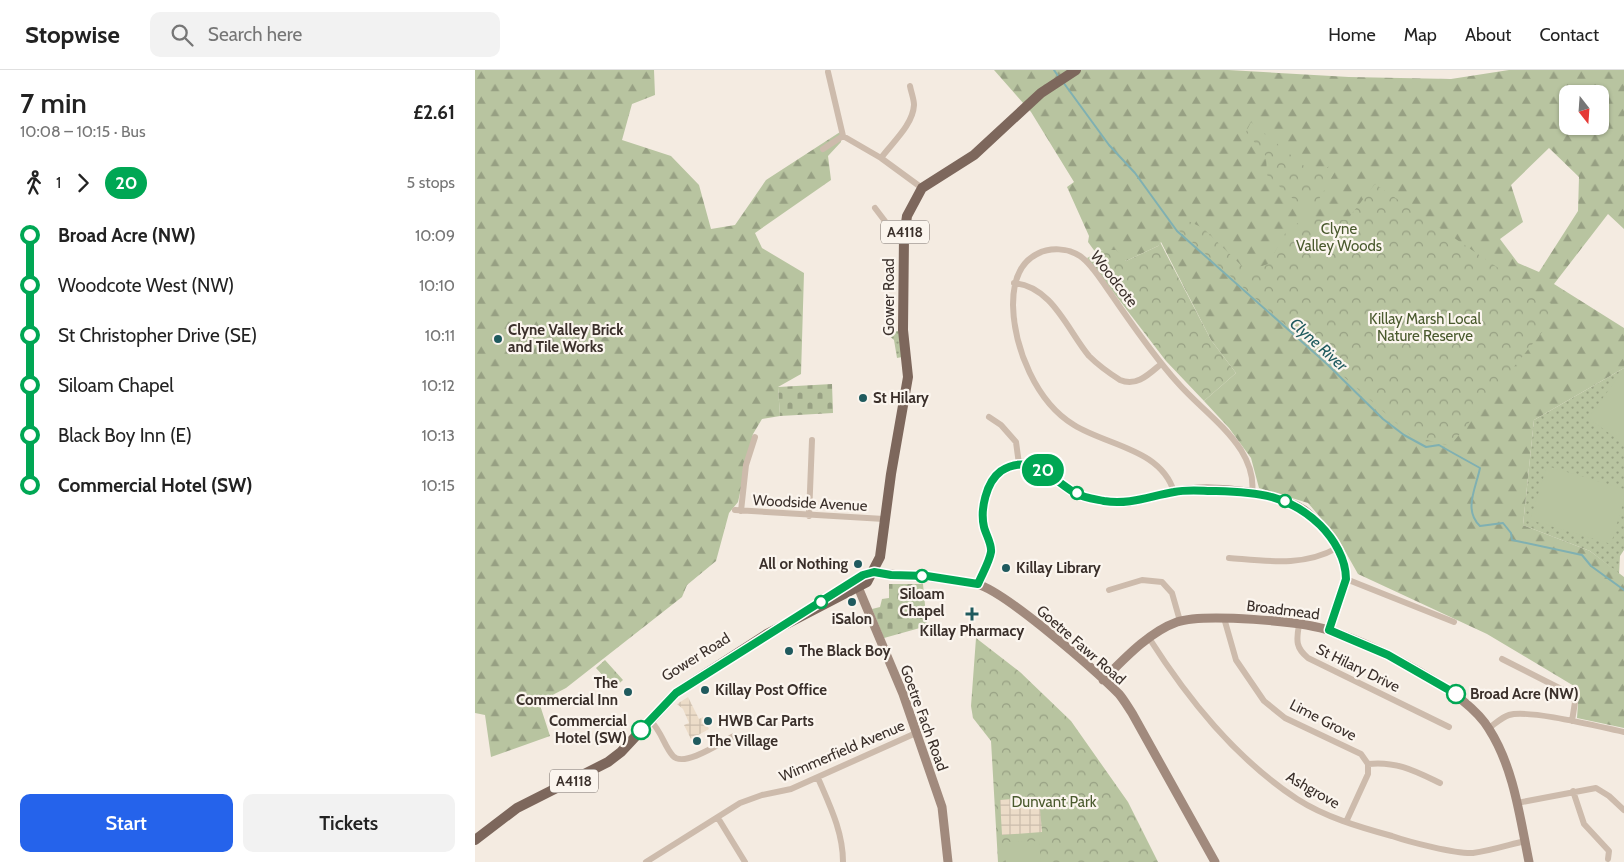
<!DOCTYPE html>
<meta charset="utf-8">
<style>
body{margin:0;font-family:Cabin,sans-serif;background:#f2f2f2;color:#222;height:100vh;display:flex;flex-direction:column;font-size:19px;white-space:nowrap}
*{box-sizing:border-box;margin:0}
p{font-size:16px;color:#767676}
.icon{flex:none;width:28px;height:28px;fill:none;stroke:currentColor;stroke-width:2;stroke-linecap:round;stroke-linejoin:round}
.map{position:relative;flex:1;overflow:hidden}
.panel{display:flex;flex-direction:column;background:#fff;width:475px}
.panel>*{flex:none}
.badge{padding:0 10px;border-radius:16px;font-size:18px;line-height:32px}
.needle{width:32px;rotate:163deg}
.fabs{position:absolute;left:1084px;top:15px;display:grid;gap:10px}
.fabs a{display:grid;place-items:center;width:50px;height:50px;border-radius:10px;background:#fff;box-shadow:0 1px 4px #0004;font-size:25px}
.map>.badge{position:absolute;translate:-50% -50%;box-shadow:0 0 0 2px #fff}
.legs{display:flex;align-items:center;gap:8px;height:55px;padding:0 20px;font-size:16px}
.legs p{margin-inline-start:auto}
.overview{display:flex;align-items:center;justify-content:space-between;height:85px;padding:0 20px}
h1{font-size:28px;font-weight:600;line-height:38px}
.primary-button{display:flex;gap:10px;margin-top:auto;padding:10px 20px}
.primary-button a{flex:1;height:58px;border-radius:10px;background:#2563eb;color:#fff;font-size:20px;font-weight:600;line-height:58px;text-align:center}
.primary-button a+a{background:#f2f2f2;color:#222}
ul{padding:0 20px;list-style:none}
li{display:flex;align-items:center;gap:18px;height:50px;font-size:19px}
li i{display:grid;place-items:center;width:8px;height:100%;margin:0 6px;background:currentColor}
li i::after{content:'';width:12px;height:12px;margin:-6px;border:4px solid;border-radius:50%;background:#fff}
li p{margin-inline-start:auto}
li:first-child i{background:linear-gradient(#0000 50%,currentColor 0)}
li:last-child i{background:linear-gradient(currentColor 50%,#0000 0)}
header{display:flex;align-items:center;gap:30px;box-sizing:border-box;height:70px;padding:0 25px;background:#fff;border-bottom:1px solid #e0e0e0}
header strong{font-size:24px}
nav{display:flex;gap:28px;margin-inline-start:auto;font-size:18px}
.search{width:350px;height:45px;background:#f2f2f2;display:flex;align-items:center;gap:12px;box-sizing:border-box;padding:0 18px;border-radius:10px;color:#767676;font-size:19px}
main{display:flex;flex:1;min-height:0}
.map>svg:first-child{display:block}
.grass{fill:url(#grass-dots)}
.forest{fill:url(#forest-firs);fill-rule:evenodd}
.cemetery{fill:url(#cemetery-stones)}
.park{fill:url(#park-crowns)}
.pitch{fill:#b8c4a0}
.plaza{fill:url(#plaza-grid)}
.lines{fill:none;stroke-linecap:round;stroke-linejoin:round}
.stream{stroke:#7fb0b2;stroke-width:2}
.street{stroke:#cdbbac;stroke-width:6}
.secondary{stroke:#a18a7d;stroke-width:9}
.primary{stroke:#7d675c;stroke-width:10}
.line-1-casing{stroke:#fff;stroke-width:11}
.line-1{stroke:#00a754;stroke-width:8}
.poi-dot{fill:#1f5a5e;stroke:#fbf5ee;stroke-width:2}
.stop-1-dot{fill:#fff;stroke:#00a754;stroke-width:2.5}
.labels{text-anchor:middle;stroke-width:4.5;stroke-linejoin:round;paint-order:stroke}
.shield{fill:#fbf5ee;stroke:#756b66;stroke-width:1}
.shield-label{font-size:14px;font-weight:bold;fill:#3b302b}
.park-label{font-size:15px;fill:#4a5a2e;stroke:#fbf5ee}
.street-label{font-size:15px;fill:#3b302b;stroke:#fbf5ee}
.poi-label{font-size:15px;font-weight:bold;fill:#3b302b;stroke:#fbf5ee;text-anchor:start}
.stop-label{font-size:15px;font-weight:bold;fill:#3b302b;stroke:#fbf5ee}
.water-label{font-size:16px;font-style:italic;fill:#1f5a5e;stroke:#fbf5ee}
</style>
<header>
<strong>Stopwise</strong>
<div class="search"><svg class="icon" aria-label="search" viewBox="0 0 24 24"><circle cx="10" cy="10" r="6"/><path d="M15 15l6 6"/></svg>Search here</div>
<nav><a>Home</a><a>Map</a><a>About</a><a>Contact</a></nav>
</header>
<main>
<section class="panel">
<div class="overview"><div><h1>7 min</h1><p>10:08 – 10:15 · Bus</p></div><b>£2.61</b></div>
<div class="legs"><svg class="icon" aria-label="walk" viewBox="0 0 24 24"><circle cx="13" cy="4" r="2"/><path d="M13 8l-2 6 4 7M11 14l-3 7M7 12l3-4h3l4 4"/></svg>1<svg class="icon" aria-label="forward" viewBox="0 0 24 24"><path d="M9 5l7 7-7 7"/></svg><b class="badge" style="background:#00a754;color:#fff">20</b><p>5 stops</p></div>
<ul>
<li><i style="color:#00a754"></i><b>Broad Acre (NW)</b><p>10:09</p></li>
<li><i style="color:#00a754"></i><span>Woodcote West (NW)</span><p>10:10</p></li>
<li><i style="color:#00a754"></i><span>St Christopher Drive (SE)</span><p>10:11</p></li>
<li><i style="color:#00a754"></i><span>Siloam Chapel</span><p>10:12</p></li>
<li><i style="color:#00a754"></i><span>Black Boy Inn (E)</span><p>10:13</p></li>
<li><i style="color:#00a754"></i><b>Commercial Hotel (SW)</b><p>10:15</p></li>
</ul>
<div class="primary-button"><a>Start</a><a>Tickets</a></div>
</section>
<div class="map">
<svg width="1149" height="792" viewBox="0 0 1149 792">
<defs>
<pattern id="grass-dots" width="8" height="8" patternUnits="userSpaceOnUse" patternTransform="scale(1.25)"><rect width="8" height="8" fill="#b8c4a0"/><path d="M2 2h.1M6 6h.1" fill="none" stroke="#97a083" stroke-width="1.8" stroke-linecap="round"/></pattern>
<pattern id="forest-firs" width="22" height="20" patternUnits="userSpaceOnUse" patternTransform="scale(1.25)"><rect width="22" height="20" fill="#b8c4a0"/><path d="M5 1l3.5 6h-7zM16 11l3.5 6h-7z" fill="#97a083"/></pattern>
<pattern id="cemetery-stones" width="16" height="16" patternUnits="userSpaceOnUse" patternTransform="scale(1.25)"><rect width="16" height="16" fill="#b8c4a0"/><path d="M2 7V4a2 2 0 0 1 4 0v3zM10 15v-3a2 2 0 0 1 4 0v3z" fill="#97a083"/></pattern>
<pattern id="park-crowns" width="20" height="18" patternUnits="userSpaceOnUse" patternTransform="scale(1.25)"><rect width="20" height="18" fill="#b8c4a0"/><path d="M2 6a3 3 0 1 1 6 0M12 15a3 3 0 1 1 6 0" fill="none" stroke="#97a083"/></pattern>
<pattern id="plaza-grid" width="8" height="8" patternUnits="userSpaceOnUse" patternTransform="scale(1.25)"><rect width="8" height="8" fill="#ecdcc8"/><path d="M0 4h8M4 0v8" fill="none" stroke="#cbbdac"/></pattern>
</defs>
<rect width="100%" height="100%" fill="#f4ebe1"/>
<path class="grass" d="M424,261l3,26 -5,1 -3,-18 -9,-8z
M1149,298v182l-4,6 -1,18 -29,-23 -67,-26 11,-105z"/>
<path class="forest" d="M0,0h179l1,25 -23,9 -10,36 49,16 28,29 12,44 24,-4 31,-45 74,-48 1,10 -13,14 3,24 -76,53 7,15 42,25 -3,101 -23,13 2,29 -18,3 -9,15 -15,68 -9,11 -13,48 -29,24 -5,12 -116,91 -27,14 11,34 -59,21 -6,-42 -10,-2z
M519,0h234l121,7 102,2 58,-9h115v159l-16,-15 -54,70 70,44v40l-90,52 -11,105 67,26 34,26v151l-47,-10 2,-29 -92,-55 -129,-60 -21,-37 -29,-34 -49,-15 -8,-30 -22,-30 -25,-27 32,-28 -25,-33 -50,-98 -3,4 -32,15 -23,-11 -7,3 -8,-11 1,-6 -22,-49 7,-5 -43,-70zM1092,24h33v32h-33zM1074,78l30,29 -1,34 -39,61 -21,-9 -18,-24 23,-17 -12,-37z"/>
<path class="cemetery" d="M357,314l1,29 -53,3 -2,-29z
M414,514h34l4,42 -43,12 -12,-29 8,-2 2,-8 7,-1z"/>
<path class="park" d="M776,52l64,53 16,-10 5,5 -21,36h-14l-34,-31 -1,-19 -20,-24z
M900,114l185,126 -110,136 -39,-10 -236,-209 7,-9 21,10 44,43 21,-7 19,-34 17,-11 43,1z
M685,172l51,98 25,33 -32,28 -38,-40 -79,-103 16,-8h13l10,11 32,-15z
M501,568l44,34 51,49 57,81 30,60h-160l-7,-121 -18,-23 -2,-12z
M130,590l18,20 -9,8 -18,-20z"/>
<path class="pitch" d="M1147,302l2,1v71l-36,-26z
M1072,396l77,23v11l-13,44 -81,-24z
M564,771l2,21h-35l-1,-20z"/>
<path class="plaza" d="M213,627l11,22 4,-2 6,12 -18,10 -7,-14 5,-2 -6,-14 -6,-5z
M564,727l3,35 -40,3 -2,-35z"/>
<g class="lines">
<path class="stream" d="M579,0l4,6
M588,12l46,63 26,28 42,58 150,133 56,55 21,16 22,12 13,-2 5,3 36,20c-4,20 -17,42 0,58l23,-3 8,10 1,7 70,15 9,11 33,24"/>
<path class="street" d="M353,2l15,64
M348,79l20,-13 38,22 41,30
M406,88c11,-15 32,-33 33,-53 0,-6 -3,-13 -4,-19
M400,138l19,25 10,4
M539,213c38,3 54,48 75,73 9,9 20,17 31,24 17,7 29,-6 41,-16
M514,347l12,8 15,17 3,22
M699,422c-13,-43 -66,-46 -100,-67 -38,-23 -60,-77 -61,-120 0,-20 4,-41 24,-51 13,-7 31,-6 43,2 13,9 22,26 31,38 21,30 41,60 66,88 20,23 47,42 64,68 8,13 13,28 11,43
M260,440l149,9
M266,441l5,-46 9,-28
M334,446l3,-76
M754,488c38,3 74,9 108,-10
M871,509l108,43
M634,520l33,-10 20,2 10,11 8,28
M749,548l12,42 28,41 21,17 76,36 7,10v10l-22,48
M824,555c-3,16 -3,23 9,33l141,69
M674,568c39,61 86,120 148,161 28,18 62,28 95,37 17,6 64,18 81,17 17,-2 35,-8 52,-12
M1027,589l71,36 2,7 -3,19
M175,650c12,12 14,26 23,36 11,12 49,-14 61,-20
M1014,658c6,-4 13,-11 20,-13 20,-6 91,12 115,17
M893,694c29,-3 47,7 72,19
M343,708c12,28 25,54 25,84
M1098,721l11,33 25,27 -1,8
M1042,733l79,-15 13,8 15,14
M243,748l27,44
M171,792l94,-59 22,-8 29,-6 125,-56"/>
<path class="secondary" d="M399,502c34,6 69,3 103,12 29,8 118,86 142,110 5,6 9,13 13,19l83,149
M503,514c4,-10 11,-21 13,-32 1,-8 -5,-17 -7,-25 -4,-18 2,-45 17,-56 29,-19 50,8 74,22 9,5 19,6 29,8 28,5 45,-5 70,-9 34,-7 101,-1 130,18 6,4 11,10 16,15 14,14 26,34 26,54l-17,51
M383,517l45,107 39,113 6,55
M628,610c21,-21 46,-48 74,-58 26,-9 127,-1 154,9 43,14 135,59 158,98 25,39 31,89 40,133"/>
<path class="primary" d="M0,770l42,-32 91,-46 13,-10 55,-59 91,-59 100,-52 13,-25 11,-83 17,-97 -5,-47 1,-93 3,-21 15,-28 52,-33 67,-62 35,-23"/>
</g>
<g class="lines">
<g class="line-1-casing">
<path id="line-1" d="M166,660l35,-37 187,-118 11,-3 17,3 36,1 51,8c4,-10 11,-21 13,-32 1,-8 -5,-17 -7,-25 -4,-17 2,-45 17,-56 29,-19 51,8 74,22 9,5 19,6 29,8 26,4 46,-5 70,-9 14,-3 28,-1 42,-1 42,1 73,4 104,34 14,14 26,34 26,54l-17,51 59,25 68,39"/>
</g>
<use href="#line-1" class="line-1"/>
</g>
<g class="poi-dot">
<circle cx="23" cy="269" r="5"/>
<circle cx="388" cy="328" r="5"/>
<circle cx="383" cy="494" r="5"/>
<circle cx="531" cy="498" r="5"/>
<circle cx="377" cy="532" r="5"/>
<path d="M494.5 536.5h5v5h5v5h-5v5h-5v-5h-5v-5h5z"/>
<circle cx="314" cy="581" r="5"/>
<circle cx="230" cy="620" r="5"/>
<circle cx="153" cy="622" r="5"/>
<circle cx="233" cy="651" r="5"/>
<circle cx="222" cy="671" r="5"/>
</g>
<g class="stop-1-dot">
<circle cx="602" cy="423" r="6"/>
<circle cx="810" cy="431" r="6"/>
<circle cx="447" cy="506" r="6"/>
<circle cx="346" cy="532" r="6"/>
<circle cx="981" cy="624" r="9"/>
<circle cx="166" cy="660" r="9"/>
</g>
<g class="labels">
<g class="shield">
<rect x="406" y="150.5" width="48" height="23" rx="4"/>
<rect x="75" y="699.5" width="48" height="23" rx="4"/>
</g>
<g class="shield-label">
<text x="430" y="167">A4118</text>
<text x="99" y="716">A4118</text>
</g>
<g class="park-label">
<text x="864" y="164">Clyne<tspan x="864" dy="17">Valley Woods</tspan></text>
<text x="950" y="254">Killay Marsh Local<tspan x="950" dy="17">Nature Reserve</tspan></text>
<text x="579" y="737">Dunvant Park</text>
</g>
<g class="street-label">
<text transform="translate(639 209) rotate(52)" y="5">Woodcote</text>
<text transform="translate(414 227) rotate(-90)" y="5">Gower Road</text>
<text transform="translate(335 433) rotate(3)" y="5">Woodside Avenue</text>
<text transform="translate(808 540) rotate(7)" y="5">Broadmead</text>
<text transform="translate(606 575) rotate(41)" y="5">Goetre Fawr Road</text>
<text transform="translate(221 587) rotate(-32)" y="5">Gower Road</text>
<text transform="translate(883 598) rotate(26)" y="5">St Hilary Drive</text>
<text transform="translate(449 648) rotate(70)" y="5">Goetre Fach Road</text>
<text transform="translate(848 650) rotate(27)" y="5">Lime Grove</text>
<text transform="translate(367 681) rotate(-23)" y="5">Wimmerfield Avenue</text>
<text transform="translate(838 720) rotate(30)" y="5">Ashgrove</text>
</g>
<g class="poi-label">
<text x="33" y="265">Clyne Valley Brick<tspan x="33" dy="17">and Tile Works</tspan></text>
<text x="398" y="333">St Hilary</text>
<text x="373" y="499" text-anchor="end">All or Nothing</text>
<text x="541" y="503">Killay Library</text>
<text x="377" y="554" text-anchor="middle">iSalon</text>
<text x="497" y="566" text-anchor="middle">Killay Pharmacy</text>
<text x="324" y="586">The Black Boy</text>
<text x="143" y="618" text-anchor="end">The<tspan x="143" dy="17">Commercial Inn</tspan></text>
<text x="240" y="625">Killay Post Office</text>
<text x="243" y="656">HWB Car Parts</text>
<text x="232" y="676">The Village</text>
</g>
<g class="stop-label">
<text x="447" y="529">Siloam<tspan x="447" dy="17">Chapel</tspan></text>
<text x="995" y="629" text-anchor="start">Broad Acre (NW)</text>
<text x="152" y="656" text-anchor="end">Commercial<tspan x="152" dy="17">Hotel (SW)</tspan></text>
</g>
<g class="water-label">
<text transform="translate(844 274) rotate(42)" y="6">Clyne River</text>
</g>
</g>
</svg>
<div class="fabs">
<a><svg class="needle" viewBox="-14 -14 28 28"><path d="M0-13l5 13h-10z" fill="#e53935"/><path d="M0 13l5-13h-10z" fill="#767676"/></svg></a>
</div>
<b class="badge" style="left:568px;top:400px;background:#00a754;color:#fff">20</b>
</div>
</main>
